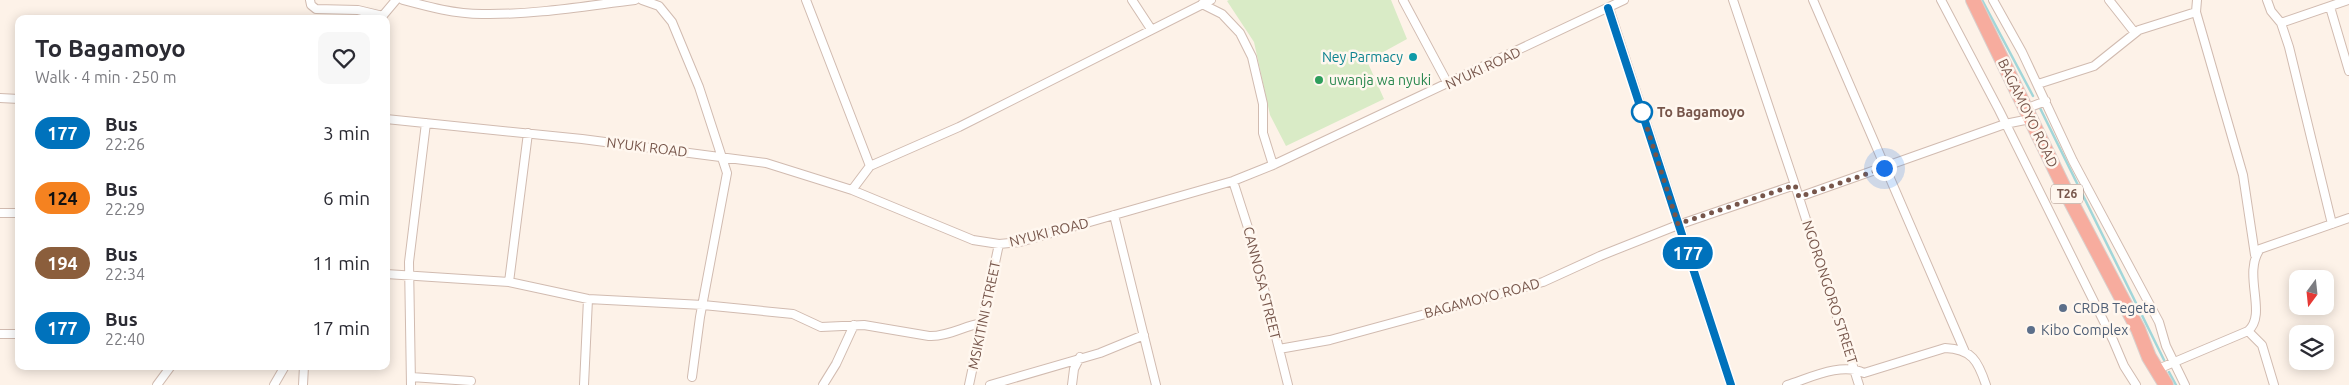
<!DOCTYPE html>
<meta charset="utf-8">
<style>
body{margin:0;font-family:Ubuntu,sans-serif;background:#f7f7f7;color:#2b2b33;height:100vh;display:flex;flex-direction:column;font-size:19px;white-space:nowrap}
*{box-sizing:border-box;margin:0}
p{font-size:16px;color:#7c7c81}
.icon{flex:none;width:28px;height:28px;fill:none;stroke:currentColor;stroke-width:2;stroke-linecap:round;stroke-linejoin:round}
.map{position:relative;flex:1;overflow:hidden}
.side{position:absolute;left:15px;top:15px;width:375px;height:355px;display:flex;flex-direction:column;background:#fff;border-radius:10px;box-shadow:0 2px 12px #0003}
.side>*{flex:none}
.badge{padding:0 10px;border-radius:16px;font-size:18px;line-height:32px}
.needle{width:32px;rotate:195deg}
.fabs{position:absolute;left:2289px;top:270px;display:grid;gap:10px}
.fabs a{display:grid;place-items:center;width:45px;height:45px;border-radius:10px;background:#fff;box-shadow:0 2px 12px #0003;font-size:25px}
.you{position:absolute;width:25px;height:25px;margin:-12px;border:4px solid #fff;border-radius:50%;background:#1a73e8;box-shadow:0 0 0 8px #1a73e833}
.map>.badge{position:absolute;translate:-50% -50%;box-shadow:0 0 0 2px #fff}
.round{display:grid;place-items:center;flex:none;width:52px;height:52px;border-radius:10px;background:#f7f7f7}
.head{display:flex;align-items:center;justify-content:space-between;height:85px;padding:0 20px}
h1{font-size:24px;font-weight:700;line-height:38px}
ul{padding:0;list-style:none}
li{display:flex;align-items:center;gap:15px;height:65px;padding:0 20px}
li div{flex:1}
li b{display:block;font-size:19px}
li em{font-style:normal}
li .badge{min-width:55px;font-weight:700;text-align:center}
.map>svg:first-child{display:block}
.green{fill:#d9ebc6}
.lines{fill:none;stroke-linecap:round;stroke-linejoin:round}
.stream{stroke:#a2d6d9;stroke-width:2.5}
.street-casing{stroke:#d1bbb0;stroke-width:10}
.highway-casing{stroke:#d9d0cd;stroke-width:16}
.street{stroke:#fff;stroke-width:8}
.highway{stroke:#f7ac9e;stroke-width:14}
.line-casing{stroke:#fff;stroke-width:11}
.line{stroke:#0072bc;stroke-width:8}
.walk{stroke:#77564b;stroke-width:5;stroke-dasharray:0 9}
.culture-dot{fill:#0f9aa8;stroke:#fff7ef;stroke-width:2}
.leisure-dot{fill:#2e9e5b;stroke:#fff7ef;stroke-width:2}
.stop-dot{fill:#fff;stroke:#0072bc;stroke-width:2.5}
.service-dot{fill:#5c6f8a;stroke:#fff7ef;stroke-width:2}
.labels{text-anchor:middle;stroke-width:5;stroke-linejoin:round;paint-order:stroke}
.shield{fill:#fff7ef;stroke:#a0867c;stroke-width:1}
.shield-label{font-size:12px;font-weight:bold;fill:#77564b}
.culture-label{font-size:14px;fill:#0d838f;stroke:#fff7ef;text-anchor:end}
.street-label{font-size:14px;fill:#77564b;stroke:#fff7ef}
.leisure-label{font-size:14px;fill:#27864d;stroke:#fff7ef;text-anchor:start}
.stop-label{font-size:14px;font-weight:bold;fill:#77564b;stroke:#fff7ef;text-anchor:start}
.service-label{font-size:14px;fill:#4e5e75;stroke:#fff7ef;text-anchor:start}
</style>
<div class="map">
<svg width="2349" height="385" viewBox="0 0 2349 385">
<rect width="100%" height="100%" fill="#fdf2e8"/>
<path class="green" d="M1229,0h162l16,39 -40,22 17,38 -98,47 -16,-31 -16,-73 -27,-41z"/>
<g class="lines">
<path class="stream" d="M1982,0l51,96
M2040,108l124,252
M2169,372l7,13"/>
<g class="street-casing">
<path id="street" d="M310,0l1,5 5,4 42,1 25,6
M403,0c26,7 52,14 79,14 51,1 103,-8 153,-14
M642,0l17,6 13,16 27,65 28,86 -27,144 -8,60
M806,0l64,166
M1132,0l19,29
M1403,0l45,84
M1733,0l62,185 64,200
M1813,0l152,352
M1941,0l58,110 114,230 11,26 12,19
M1993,0l29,52 51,109 86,161 7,24 19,39
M2109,0l26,33
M2197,0l-1,12 47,163 12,80
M2267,0l4,11 10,12 8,24 43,177
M1202,4l20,10 18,19 12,24 11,47v29l10,32
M2330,7l19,64
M1609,8l122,377
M380,19l16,-19
M2281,23l67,-23
M2038,84l56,-18 45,-36 57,-18
M0,98l19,1
M2025,109l21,-8
M386,119l196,20 184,24 86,27 121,50 26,4 21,-2 213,-61 40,-16 351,-165
M1233,181l18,56 37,148
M852,190l18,-24 89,-39 252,-127
M1799,197l206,-73 25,-5
M0,213h19
M1114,215l42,170
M386,274l123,8 79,17 115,6 90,9 28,13 43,-2 65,11c18,1 35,-10 53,-13
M509,282l19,-149
M2248,331l14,14 12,40
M0,334h19
M1279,349l51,-9 213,-58 57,-26 78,-31 117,-40
M2158,369l90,-38c20,-17 -6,-57 12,-82l89,-31
M411,377l60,4
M157,385l14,-19
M274,385l11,-19
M303,385l1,-19
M411,385l-2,-123 17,-139
M584,385l4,-86
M823,385l13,-21 18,-39
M969,385l30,-141
M990,385l110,-32 44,-18
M1072,385l2,-16 6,-12
M1787,385c23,-7 54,-23 77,-12l81,-25c27,1 33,13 41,37"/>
</g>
<g class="highway-casing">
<path id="highway" d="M1973,0l95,196 70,133 11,28 17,28"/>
</g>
<use href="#street" class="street"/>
<use href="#highway" class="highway"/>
</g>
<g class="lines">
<g class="line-casing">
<path id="line" d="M1608,8l123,377"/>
</g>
<use href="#line" class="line"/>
<path class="walk" d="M1642,112l36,112 117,-39 4,12 85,-29"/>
</g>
<circle class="culture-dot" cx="1413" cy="57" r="5"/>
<circle class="leisure-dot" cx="1319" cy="80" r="5"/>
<circle class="stop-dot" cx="1642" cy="112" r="10"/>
<g class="service-dot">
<circle cx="2063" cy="308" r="5"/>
<circle cx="2031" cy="330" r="5"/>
</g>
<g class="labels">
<rect class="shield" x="2051" y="184.5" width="32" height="19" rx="4"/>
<g class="shield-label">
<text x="2067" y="198">T26</text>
</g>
<g class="culture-label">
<text x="1403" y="62">Ney Parmacy</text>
</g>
<g class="street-label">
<text transform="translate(1483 68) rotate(-25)" y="5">NYUKI ROAD</text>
<text transform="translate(2028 113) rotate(64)" y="5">BAGAMOYO ROAD</text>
<text transform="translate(647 147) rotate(7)" y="5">NYUKI ROAD</text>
<text transform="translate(1049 232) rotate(-14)" y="5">NYUKI ROAD</text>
<text transform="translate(1262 283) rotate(76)" y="5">CANNOSA STREET</text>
<text transform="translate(1830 292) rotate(72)" y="5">NGORONGORO STREET</text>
<text transform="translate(1482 298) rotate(-15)" y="5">BAGAMOYO ROAD</text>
<text transform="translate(984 315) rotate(-78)" y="5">MSIKITINI STREET</text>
</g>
<g class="leisure-label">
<text x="1329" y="85">uwanja wa nyuki</text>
</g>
<g class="stop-label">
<text x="1657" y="117">To Bagamoyo</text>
</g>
<g class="service-label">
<text x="2073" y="313">CRDB Tegeta</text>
<text x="2041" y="335">Kibo Complex</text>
</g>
</g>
</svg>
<div class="fabs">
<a><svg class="needle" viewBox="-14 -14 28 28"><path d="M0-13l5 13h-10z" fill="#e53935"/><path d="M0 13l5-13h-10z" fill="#7c7c81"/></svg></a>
<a><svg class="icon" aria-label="layers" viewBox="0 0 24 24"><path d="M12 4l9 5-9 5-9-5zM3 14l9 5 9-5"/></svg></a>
</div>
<div class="you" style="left:1884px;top:168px"></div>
<b class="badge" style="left:1688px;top:253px;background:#0072bc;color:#fff">177</b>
<section class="side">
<div class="head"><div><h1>To Bagamoyo</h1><p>Walk · 4 min · 250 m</p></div><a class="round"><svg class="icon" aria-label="heart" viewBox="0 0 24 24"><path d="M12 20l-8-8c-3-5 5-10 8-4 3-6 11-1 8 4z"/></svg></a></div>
<ul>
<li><span class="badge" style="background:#0072bc;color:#fff">177</span><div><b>Bus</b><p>22:26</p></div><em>3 min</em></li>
<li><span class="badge" style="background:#f58220;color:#111">124</span><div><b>Bus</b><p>22:29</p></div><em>6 min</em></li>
<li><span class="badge" style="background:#8b5e3c;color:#fff">194</span><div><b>Bus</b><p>22:34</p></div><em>11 min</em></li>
<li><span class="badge" style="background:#0072bc;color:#fff">177</span><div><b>Bus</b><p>22:40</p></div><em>17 min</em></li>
</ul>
</section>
</div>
